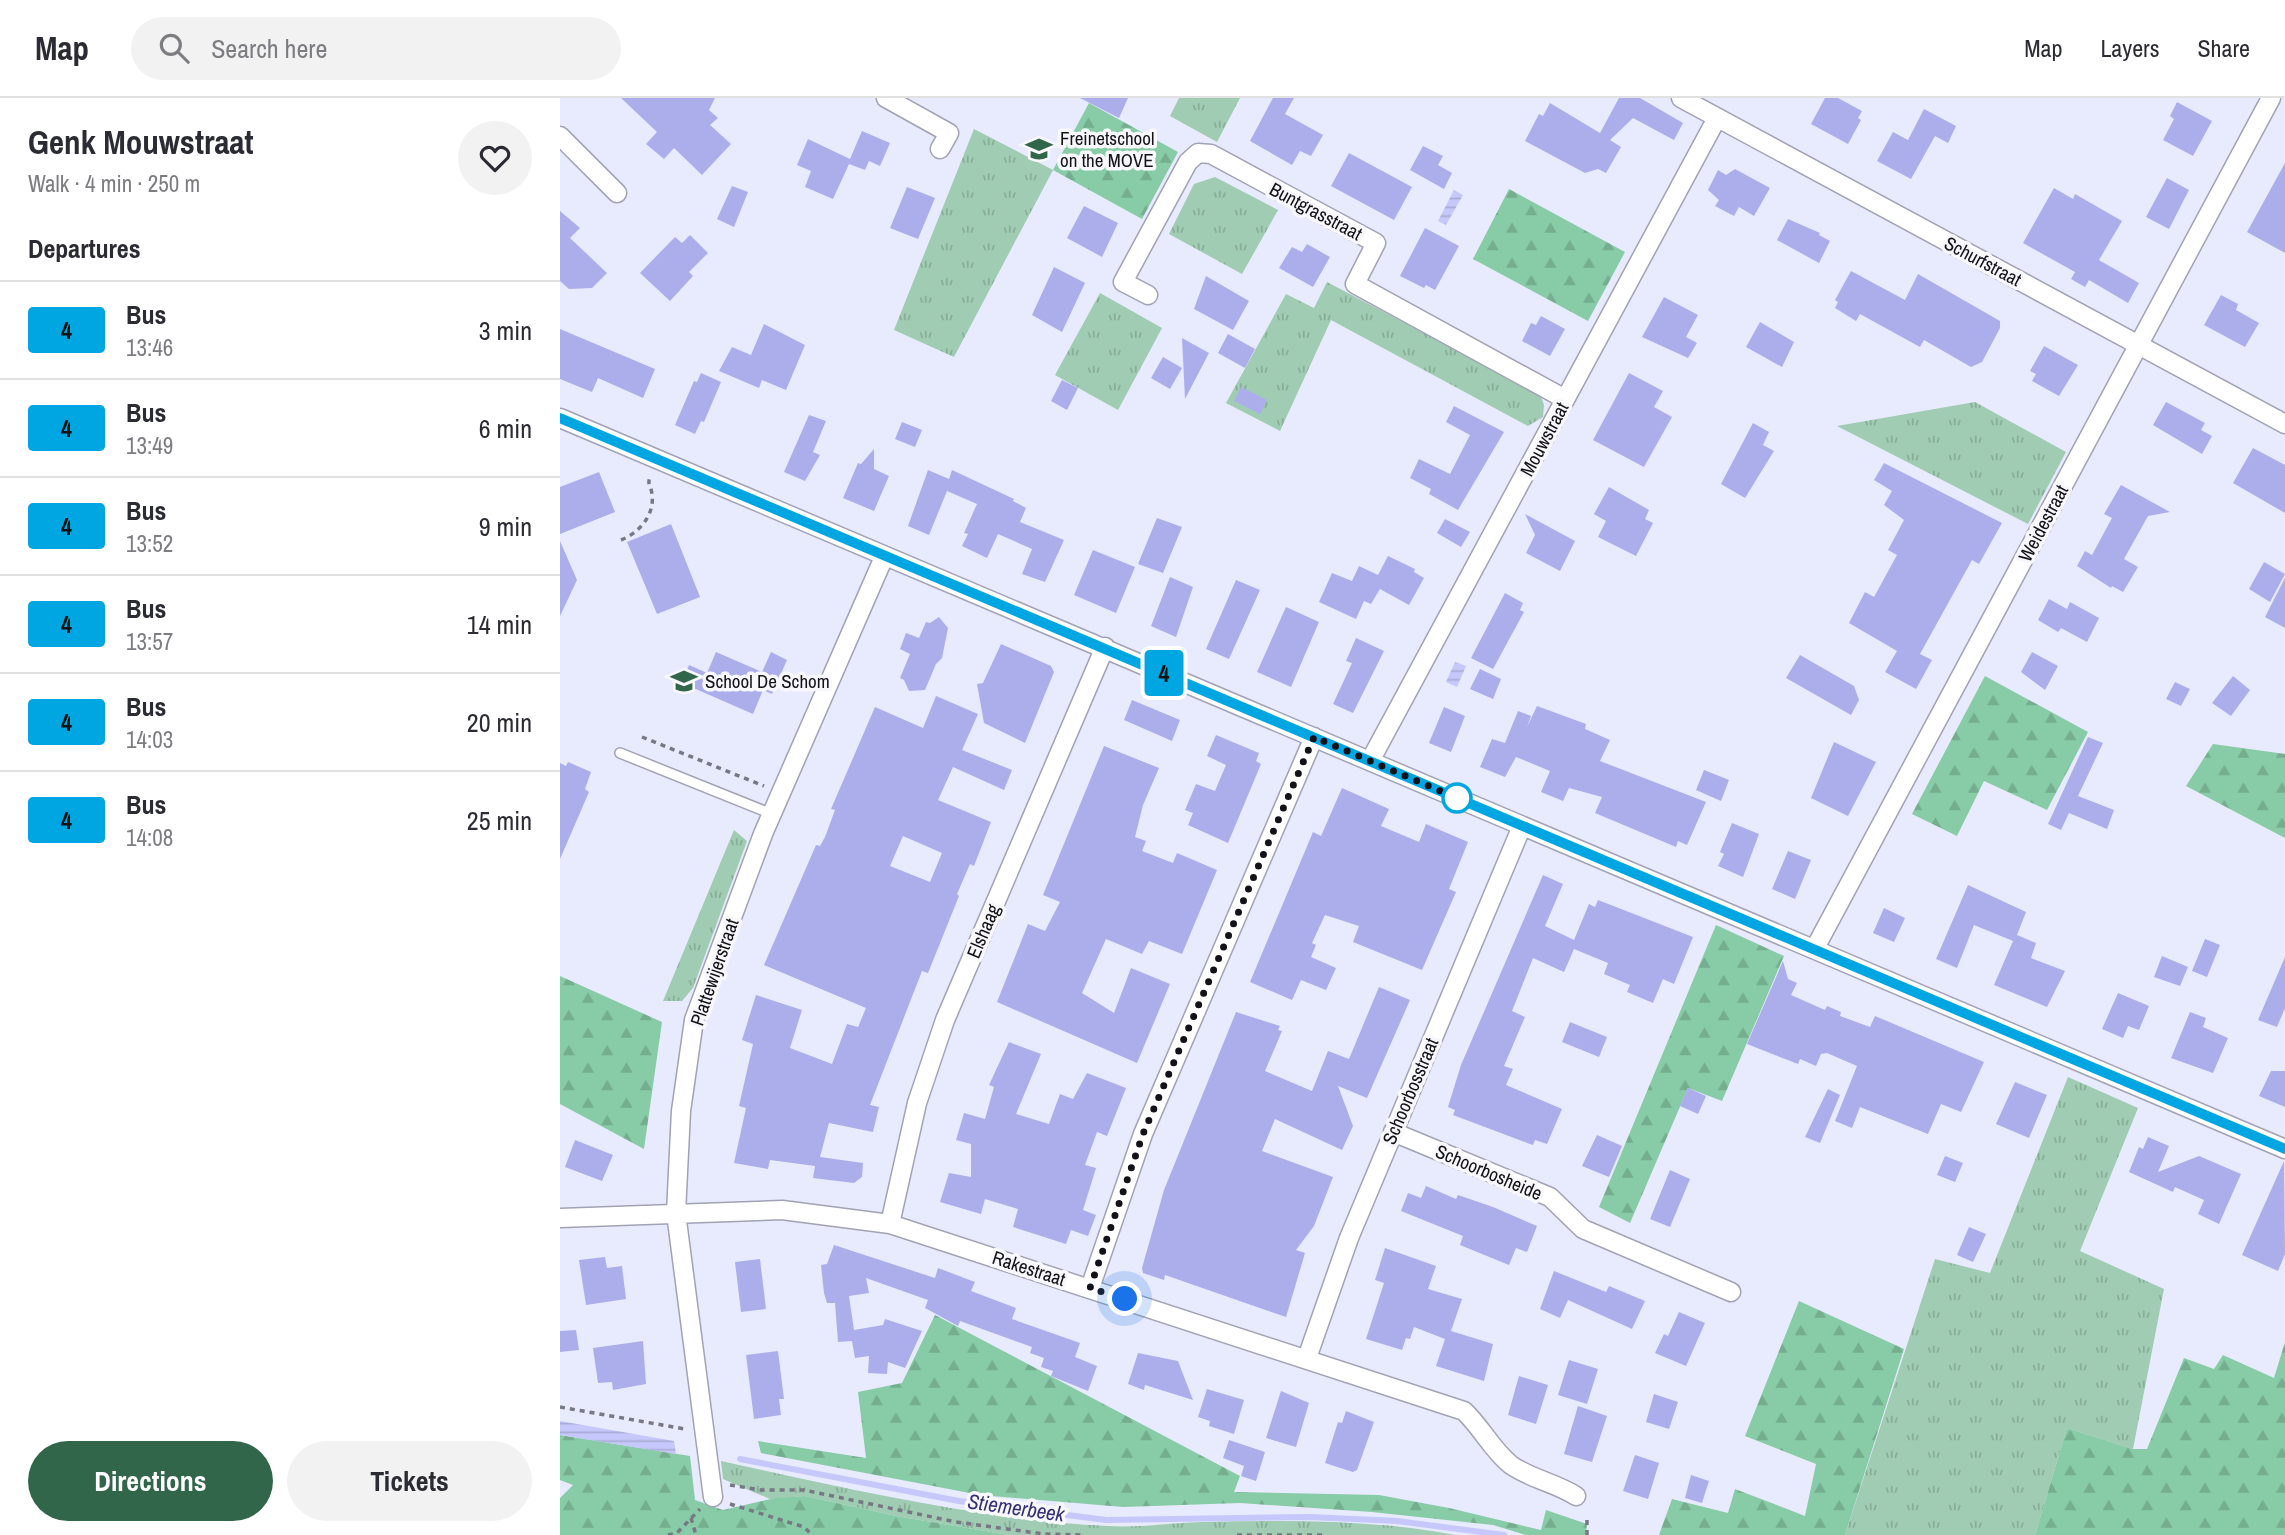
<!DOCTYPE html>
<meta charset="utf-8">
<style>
body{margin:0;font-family:"Archivo Narrow",sans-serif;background:#f2f2f3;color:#2b2b33;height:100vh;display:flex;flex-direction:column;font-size:26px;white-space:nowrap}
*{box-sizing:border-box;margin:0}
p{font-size:23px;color:#7c7c81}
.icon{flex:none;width:38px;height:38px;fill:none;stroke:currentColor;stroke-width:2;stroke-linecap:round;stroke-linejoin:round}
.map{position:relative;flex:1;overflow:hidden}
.panel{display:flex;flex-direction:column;background:#fff;width:560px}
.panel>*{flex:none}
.badge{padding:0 14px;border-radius:5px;font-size:24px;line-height:46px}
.you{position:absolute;width:35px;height:35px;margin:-18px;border:5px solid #fff;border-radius:50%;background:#1a73e8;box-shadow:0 0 0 10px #1a73e833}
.map>.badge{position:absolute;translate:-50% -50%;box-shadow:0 0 0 4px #fff}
h2{padding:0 28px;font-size:26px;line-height:63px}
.round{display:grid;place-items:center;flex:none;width:74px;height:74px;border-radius:37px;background:#f2f2f3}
.summary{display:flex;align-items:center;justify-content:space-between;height:119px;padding:0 28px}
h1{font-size:33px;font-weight:800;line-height:52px}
.action{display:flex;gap:14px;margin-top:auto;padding:14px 28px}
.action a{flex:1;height:80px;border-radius:42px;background:#32664b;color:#fff;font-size:28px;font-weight:800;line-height:80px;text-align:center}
.action a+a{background:#f2f2f3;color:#2b2b33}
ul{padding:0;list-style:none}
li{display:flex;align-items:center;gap:21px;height:98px;padding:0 28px;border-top:2px solid #e1e1e2}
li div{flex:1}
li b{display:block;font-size:26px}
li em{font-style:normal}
li .badge{min-width:77px;font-weight:700;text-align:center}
header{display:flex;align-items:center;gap:42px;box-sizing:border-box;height:98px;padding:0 35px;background:#fff;border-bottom:2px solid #e1e1e2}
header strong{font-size:33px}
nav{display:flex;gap:38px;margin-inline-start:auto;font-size:24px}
.search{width:490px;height:63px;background:#f2f2f3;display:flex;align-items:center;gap:18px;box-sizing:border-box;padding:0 24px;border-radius:38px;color:#7c7c81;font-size:26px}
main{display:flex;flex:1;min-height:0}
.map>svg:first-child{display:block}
.grass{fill:url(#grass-tufts)}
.forest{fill:url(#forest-firs)}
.water{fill:url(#water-rules)}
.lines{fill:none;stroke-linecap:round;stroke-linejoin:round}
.stream{stroke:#c6c8fb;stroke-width:6}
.building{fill:#acaeec;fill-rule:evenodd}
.service-casing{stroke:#a1a2b4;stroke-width:12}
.minor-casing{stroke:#a1a2b4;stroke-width:21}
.path{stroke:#777884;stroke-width:3.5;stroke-dasharray:5 5;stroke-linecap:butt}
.service{stroke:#fff;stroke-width:9}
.minor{stroke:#fff;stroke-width:18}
.line-casing{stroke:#fff;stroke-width:16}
.line{stroke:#00a6e2;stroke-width:10}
.walk{stroke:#121218;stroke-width:7;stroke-dasharray:0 12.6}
.stop-dot{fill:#fff;stroke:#00a6e2;stroke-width:3.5}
.labels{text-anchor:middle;stroke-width:7;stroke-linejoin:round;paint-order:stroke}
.poi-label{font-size:19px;fill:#121218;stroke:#f8f8fc;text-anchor:start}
.street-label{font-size:19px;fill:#121218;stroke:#f8f8fc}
.water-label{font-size:21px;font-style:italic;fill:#352f76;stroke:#f8f8fc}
</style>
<header>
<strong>Map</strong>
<div class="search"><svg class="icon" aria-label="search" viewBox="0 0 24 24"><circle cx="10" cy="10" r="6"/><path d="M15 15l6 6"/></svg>Search here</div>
<nav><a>Map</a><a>Layers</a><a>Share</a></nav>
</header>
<main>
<section class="panel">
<div class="summary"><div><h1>Genk Mouwstraat</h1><p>Walk · 4 min · 250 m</p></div><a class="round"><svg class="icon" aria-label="heart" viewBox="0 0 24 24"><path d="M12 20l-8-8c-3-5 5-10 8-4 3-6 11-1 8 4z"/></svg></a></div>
<h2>Departures</h2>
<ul>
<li><span class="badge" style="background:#00a6e2;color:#111">4</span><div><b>Bus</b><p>13:46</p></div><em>3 min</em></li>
<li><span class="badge" style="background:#00a6e2;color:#111">4</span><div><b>Bus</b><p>13:49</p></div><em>6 min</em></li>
<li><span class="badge" style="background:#00a6e2;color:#111">4</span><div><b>Bus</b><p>13:52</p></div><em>9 min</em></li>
<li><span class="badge" style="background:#00a6e2;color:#111">4</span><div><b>Bus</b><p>13:57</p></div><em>14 min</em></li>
<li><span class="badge" style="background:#00a6e2;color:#111">4</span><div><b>Bus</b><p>14:03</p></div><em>20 min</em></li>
<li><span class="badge" style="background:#00a6e2;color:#111">4</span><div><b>Bus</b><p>14:08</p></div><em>25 min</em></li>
</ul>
<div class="action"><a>Directions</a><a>Tickets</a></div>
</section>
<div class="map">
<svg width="1725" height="1437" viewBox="0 0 1725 1437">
<defs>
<pattern id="grass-tufts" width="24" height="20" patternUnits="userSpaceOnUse" patternTransform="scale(1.75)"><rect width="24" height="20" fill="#9fccb2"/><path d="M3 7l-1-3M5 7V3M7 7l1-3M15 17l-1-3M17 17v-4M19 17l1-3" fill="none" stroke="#88ae98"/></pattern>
<pattern id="forest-firs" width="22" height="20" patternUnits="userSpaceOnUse" patternTransform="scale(1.75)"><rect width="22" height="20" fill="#87cca6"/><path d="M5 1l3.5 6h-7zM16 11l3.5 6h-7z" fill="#74ae8e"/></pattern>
<pattern id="water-rules" width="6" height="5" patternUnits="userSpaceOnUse" patternTransform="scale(1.75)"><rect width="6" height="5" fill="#c6c8fb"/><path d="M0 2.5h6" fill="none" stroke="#a9abd6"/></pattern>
</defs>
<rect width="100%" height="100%" fill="#e8eafd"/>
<path class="grass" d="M619,0h61l-23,44 -47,-26z
M414,31l79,41 -99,187 -60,-27z
M655,79l63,33 -36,64 -73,-40 25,-50z
M767,184l213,112 4,11 -1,12 -15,9 -197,-106 -51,111 -54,-28 60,-109 28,14z
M540,195l62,35 -44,82 -63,-35z
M1415,304l91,50 -38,72 -191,-98z
M174,732l13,11 -54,147 -11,13h-19z
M1508,979l70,31 -58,143 84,38 -31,160 -66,-21 -32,107h-190l90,-276 55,14z
M161,1363c126,28 256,58 386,65 31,2 63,-3 95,-4 85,-2 169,-3 253,13h-446l-113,-19 -91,-20 -35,3 -47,-20z"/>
<path class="forest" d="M529,5l89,49 -36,67 -89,-49z
M949,91l116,63 -37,69 -115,-62z
M1425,578l103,56 -41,78 -63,-29 -27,55 -45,-22z
M1653,646l72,10v84l-99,-52z
M1156,827l68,31 -62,145 -34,-13 -58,135 -31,-16z
M0,878l102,46 -18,127 -84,-45z
M1239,1203l105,48 -59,186h-186l13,-36 56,14 7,-24 70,27 11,-52 -71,-28z
M375,1217l305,161 -6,16 145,3 70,13 92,22 5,-20 41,14 -1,11h-60l-33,-10 -121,-13 -132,-9 -117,4 -143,-12 -219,-42 -3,-12 108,17 -8,-66 44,-9z
M1725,1244v193h-250l32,-107 66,21h14l37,-91 30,11 9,-14 51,23z
M0,1337l130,21 5,44 28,10 52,-12 30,-2 91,20 113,19h-449v-37l13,-13 -13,-5z"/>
<path class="water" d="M894,92l9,5 -17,30 -8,-4z
M895,564l11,4 -9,21 -11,-5z
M0,1323l114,20 2,13 -116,-19z"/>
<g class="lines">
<path class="stream" d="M180,1361l219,42 147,19 204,-3 87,4 107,14"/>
</g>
<path class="building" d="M61,0h94l-6,12 9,8 -8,7 21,19 -29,31 -28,-27 -10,11 -18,-15 11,-12z
M520,0h48l-9,20z
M713,0h21l-9,16 38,21 -12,21 -11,-5 -8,14 -42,-24z
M1059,0h21l43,25 -9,17 -41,-22 -23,22 11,7 -15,26 -8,-4 -13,4 -60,-32 14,-27 4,2 7,-13 50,30z
M1265,0h13l24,13 -4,7 3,2 -13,24 -37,-20z
M1617,4l35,19 -19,35 -30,-16 11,-21 -4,-3z
M1364,11l32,17 -8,17 -13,-7 -24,43 -34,-18 16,-29 15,8z
M302,33l28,12 -10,23 -11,-5 -4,9 -16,-6 -16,35 -28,-12 6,-16 -14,-6 11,-26 42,20z
M863,48l20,10 -5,9 14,8 -8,16 -34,-19z
M789,55l63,34 -18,33 -63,-34z
M1725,65v90l-38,-21z
M1175,71l35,19 -16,28 -15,-9 -5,9 -19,-10 4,-6 -11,-10 10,-20 8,5z
M1607,80l22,12 -20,39 -23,-12z
M172,88l16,6 -14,35 -17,-8z
M347,89l28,11 -17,41 -28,-11z
M1494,90l19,11 2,-5 47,27 -23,39 40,23 -11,20 -39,-23 -4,7 -14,-8 4,-7 -52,-29z
M524,108l34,17 -16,34 -35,-19z
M0,113l20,17 -10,10 37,35 -15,15 -23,1 -9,-8z
M1228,121l32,14 -1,2 11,6 -11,22 -42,-23z
M865,130l34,18 -24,44 -9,-5 -2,3 -24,-12z
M130,137l18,18 -19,19 4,4 -23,25 -30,-28 35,-36 7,6z
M747,146l23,13 -17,30 -34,-19 13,-21 10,5z
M494,169l31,16 -23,49 -30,-17z
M1291,173l54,29 13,-26 82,47v7l-18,34 -11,5 -47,-27 -4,7 -60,-33 -4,7 -21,-13 3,-6 -3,-2z
M646,178l43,25 -16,29 -39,-21z
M1661,197l17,9 -2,6 23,13 -14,24 -41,-22z
M1104,199l34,18 -12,22 11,6 -9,15 -46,-21z
M981,218l24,13 -15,27 -28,-15 9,-18 5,2z
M1200,224l34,20 -12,25 -36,-20z
M204,226l41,21 -19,45 -24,-10 -3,8 -40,-17 13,-24 19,8z
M0,231l95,40 -12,29 -45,-20 -6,14 -32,-13z
M668,236l27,15 -10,19 -27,-15z
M622,240l27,15 -24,46z
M1484,248l34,19 -19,31 -27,-15 4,-7 -6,-3z
M603,259l19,11 -12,21 -19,-11z
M141,275l20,9 -17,40 -3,-1 -6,13 -20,-9 19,-44 3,1z
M1069,275l34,18 -9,16 18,10 -28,50 -51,-27z
M502,282l16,8 -11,22 -16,-9z
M681,289l26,13 -7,14 -26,-13z
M1606,304l39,21 -4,7 11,6 -10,18 -49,-29z
M894,308l50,26 -46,78 -29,-16 2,-5 -21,-11 9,-19 31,15 20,-39 -24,-13z
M249,317l17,6 -13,31 7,3 -15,26 -21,-9z
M342,324l20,8 -7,17 -20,-8z
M1193,325l16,9 -6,13 11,6 -29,47 -24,-14z
M1693,350l32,17v48l-52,-30z
M314,351v20l15,7 -15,35 -31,-13 15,-35 3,1z
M1324,365l118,60 -23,41 -7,-4 -52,94 12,6 -16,29 -31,-17 12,-21 -48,-28 16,-31 9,5 23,-42 -9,-5 16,-30 -20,-15 8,-14 -18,-11z
M368,372l21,9 3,-9 62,29 -1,2 13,7 -6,14 44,18 -19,42 -23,-8 10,-25 -34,-15 -11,24 -25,-12 6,-12 -4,-1 13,-29 -30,-13 -18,44 -21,-9z
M39,374l16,40 -55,22v-47z
M1561,387l49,27 -22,4 -24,43 14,8 -15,25 -11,-6 -1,2 -34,-22 8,-15 7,4 20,-37 -8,-4z
M1049,389l40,23 -4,9 8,4 -17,33 -38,-19 8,-16 -12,-7z
M965,416l50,27 -15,30 -34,-18 9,-18z
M597,420l25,9 -19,46 -25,-9z
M885,421l25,13 -9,15 -24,-14z
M111,426l29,73 -43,17 -30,-72z
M0,443l17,39 -17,36z
M533,452l42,17 -19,46 -42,-18z
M828,458l27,13 -1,3 10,6 -15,27 -29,-16 -9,15 -7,-3 -8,18 -37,-17 13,-29 20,8 7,-15 19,9z
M1704,464l21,12 -15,28 -21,-13z
M610,479l23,10 -17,50 -25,-11z
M1725,480v50l-20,-11z
M676,482l24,10 -31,69 -23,-10z
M945,495l18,10 -3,7 4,2 -31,57 -22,-11z
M1489,501l18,10 3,-7 29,16 -12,24 -26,-14 -3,4 -20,-12z
M726,509l33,15 -28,65 -34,-15z
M379,519l9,11 -6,30 -6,6 -11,26 -16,1 -5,-11 -4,-2 10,-24 -10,-5 6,-16 13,5 7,-16 4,1z
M796,540l28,13 -31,62 -20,-9 19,-41 -6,-2z
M441,546l50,22 3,6 -29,71 -41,-20 -7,-39 6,-1z
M156,554l46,20 9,-20 16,8 -15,34 -9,-4 -10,24 -71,-31 7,-18 18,8z
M1472,554l26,14 -13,24 -24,-18z
M1240,557l54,31 5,14 -8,15 -65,-37z
M920,571l21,10 -8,20 -23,-10z
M1673,578l17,14 -19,26 -19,-13z
M1615,584l15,7 -9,17 -15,-7z
M376,598l42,18 -16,36 50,20 -8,20 -51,-23 -15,33 53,22 -17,44 -4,-2 -13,30 2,2 -31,77 -6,-2 -52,134 9,2 -6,25 -44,-9 -9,34 43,6 -1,14 -8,6 -41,-5 2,-12 -45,-6 -2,9 -34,-6 12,-55 -7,-2 14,-62 -11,-4 14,-45 46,15 -12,38 42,16 15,-40 11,3 8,-19 -102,-43 52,-120 4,1 5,-9 10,-27 -4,-1 44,-102 48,21zM343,738l39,17 -12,29 -40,-16z
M572,602l48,20 -8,21 -48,-21z
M977,608l49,18 -1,5 25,11 -10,21 106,41 -19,43 -9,-4 -2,6 -81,-34 7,-16 -33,-9 -6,13 -22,-9 9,-21 -34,-14 -11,20 -25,-10 12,-28 13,4 13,-32 13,5 -4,11z
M884,609l21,9 -14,36 -22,-9z
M656,637l43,18 -3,8 5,3 -33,79 -40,-18 5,-12 -8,-3 11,-26 19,7 11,-26 -19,-9z
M1528,639l15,6 -25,53 36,14 -7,19 -38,-16 -8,17 -13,-6z
M1274,644l42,20 -28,54 -37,-18z
M544,648l55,22 -16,37 -8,32 11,4 -4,10 31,12 4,-10 40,17 -35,84 -33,-13 -7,13 -36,-15 -24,54 32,20 17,-45 39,16 -33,79 -140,-61 31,-78 17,7 15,-29 -17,-7z
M8,664l23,10 -6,17 4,3 -29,67v-96l6,3z
M1144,672l25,10 -8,21 -25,-11z
M782,690l47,21 -8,17 38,16 7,-18 42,18 -19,47 7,3 -34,78 -69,-28 6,-16 -34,-11 -13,28 4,2 -5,12 25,11 -10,22 -25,-10 -9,20 -42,-18 63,-150 8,4z
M1172,725l27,11 -16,43 -25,-11 6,-12 -4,-2z
M1228,753l23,9 -16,39 -23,-10z
M983,777l20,9 -18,42 29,14 15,-36 6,3 3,-7 95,37 -19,47 -11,-5 -10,24 -26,-11 3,-7 -26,-11 4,-11 -34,-14 -10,23 -31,-14 -21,53 13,6 -21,49 9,3 -7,16 56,24 -15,35 -12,-4 -2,5 -80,-30 2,-5 -7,-3 13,-42z
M1408,787l58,27 -9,23 19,8 -5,15 34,13 -18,36 -53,-22 19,-44 -39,-16 -17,43 -21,-9z
M1324,810l21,10 -11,24 -21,-9z
M1645,841l15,6 -13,32 -15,-6z
M1602,858l26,11 -8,19 -26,-9z
M1725,859v51l-8,19 -19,-7z
M1223,863l5,18 9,4 -6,12 34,15 2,-4 14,6 -1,4 30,11 5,-11 109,46 -23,50 -20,-8 -13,30 -68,-27 -8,21 -17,-7 22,-55 -30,-13 -6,1 -5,12 -16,-7 -2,5 -51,-20z
M819,889l31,13 -43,98 -29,-12 15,40 -11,24 -67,-31 -13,32 71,26 -19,49 -18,24 9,3 -19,64 -121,-42 -1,5 -21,-7 -1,-5 22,-78 72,-178 44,14 -2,4 4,1 -17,40 47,20 16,-40 21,8z
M1558,895l31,13 -10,24 -11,-4 -5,12 -21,-9z
M1630,914l16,6 -3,9 25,11 -15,35 -42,-15z
M1010,924l37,15 -8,20 -37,-15z
M449,944l32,12 -25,60 33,10 11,-30 13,5 14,-26 39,15 -19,48 -10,-4 -12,33 11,3 -13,42 13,5 -8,21 -17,-6 -5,14 -53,-17 5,-18 -33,-10 -4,15 -41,-12 9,-29 22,4v-33l-15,-4 8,-27 21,6 9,-32 -5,-2z
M1711,973h14v36l-26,-11z
M1455,984l32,13 -18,43 -33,-14z
M1128,990l18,8 -8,18 -18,-8z
M1268,991l12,6 -20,48 -15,-6z
M1037,1037l25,11 -13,31 -27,-11z
M1588,1039l21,9 -11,26 41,-16 42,18 -22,50 -21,-10 6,-14 -29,-13 -2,5 -44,-20 10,-25 4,2z
M15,1042l38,15 -11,26 -37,-14z
M1385,1058l18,7 -8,19 -18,-7z
M1724,1063l1,93 -7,17 -36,-16z
M1110,1072l20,9 -20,48 -20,-8z
M866,1088l30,13 2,-4 35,12 44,19 -10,26 -11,-4 -7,17 -49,-20 3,-9 -62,-25 7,-18 13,5z
M1409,1129l17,7 -13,28 -16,-7z
M274,1147l101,33 3,-10 37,14 -4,9 45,17 -4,11 68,24 -5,14 22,9 -9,25 -37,-15 2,-5 -12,-4 3,-9 -14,-5 2,-6 -72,-26 -2,5 -33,-18 3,-8 -62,-22 3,15 -20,3 5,34 29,-5 2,-6 37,12 -17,37 -17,-6 -1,12 -19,-1 1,-17 -14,2 -3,-17 -14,1 -3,-39h-8l-3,-10 -3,-28 6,-1z
M825,1150l51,18 -8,23 34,10 -11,32 42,13 -9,37 -48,-15 9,-27 -31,-12 -4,12 -4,-1 -4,12 -36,-11 18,-56 -9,-3z
M45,1159l2,11 15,-2 4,33 -40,6 -7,-45z
M200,1161l6,50 -25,3 -6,-50z
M994,1173l52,21 3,-6 36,15 -13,28 -64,-29 -8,18 -20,-9z
M1119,1214l26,11 -19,43 -31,-13 9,-19 4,2z
M16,1232l3,20 -19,2v-21z
M83,1243l3,43 -33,6 -1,-8 -14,1 -5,-35z
M218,1253l6,48h-5l2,16 -27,4 -8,-64z
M578,1255l40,8 15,39 -48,-15 -1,5 -16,-6z
M1009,1262l29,9 -11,35 -29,-9z
M959,1278l29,9 -12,39 -28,-9z
M647,1291l37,11 -10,34 -25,-8 1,-5 -12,-4z
M721,1293l28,12 -13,44 -30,-9z
M1094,1296l24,8 -9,27 -23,-7z
M1018,1308l29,10 -15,46 -28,-8z
M786,1313l28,11 -17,48 -4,2 -28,-9 13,-41 4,1z
M669,1342l36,12 -9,29 -15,-5 3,-10 -21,-8z
M1075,1357l24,8 -11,36 -25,-8z
M1131,1377l18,6 -7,22 -17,-5z"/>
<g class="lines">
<g class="service-casing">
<path id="service" d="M60,655l152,61"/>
</g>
<g class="minor-casing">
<path id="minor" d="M326,0l63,35 -9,16
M1121,0l604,326
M0,38l57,57
M588,197l-25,-13 65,-120 10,-9 13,1 165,89 -21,41 210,115
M0,320l1725,731
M810,663l347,-643
M1255,850l456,-850
M833,1034l157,65 33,32 148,63
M0,1120l222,-8 108,14 574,187c18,17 28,39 47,54 20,14 45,18 65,31
M330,1126l27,-121 28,-83 160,-373
M530,1190l53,-154 171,-397
M747,1260l42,-120 173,-412
M153,1399l-37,-284 5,-102 13,-91 69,-186 121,-277"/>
</g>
<path class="path" d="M61,442c18,-7 34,-25 31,-46 -1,-8 -5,-10 -2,-17
M82,639l122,49
M0,1309l125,22
M170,1387l31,5h43l152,32 88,12 37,1
M170,1406l74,23 8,8
M131,1420l5,17
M108,1437l9,-2 23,-24
M677,1437h88
M1027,1437v-17"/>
<use href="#service" class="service"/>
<use href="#minor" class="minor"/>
</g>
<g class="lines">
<g class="line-casing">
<path id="line" d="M0,320l1725,731"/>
</g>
<use href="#line" class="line"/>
<path class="walk" d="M565,1201l-35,-11 53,-154 171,-397 143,61"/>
</g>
<defs>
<g id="school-bare" transform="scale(2.1)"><path d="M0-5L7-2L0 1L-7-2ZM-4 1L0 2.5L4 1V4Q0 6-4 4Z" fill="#32664b" stroke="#f8f8fc" stroke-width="2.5" paint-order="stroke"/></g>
</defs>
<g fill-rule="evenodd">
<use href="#school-bare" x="479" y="51"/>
<use href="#school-bare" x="124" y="583"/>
</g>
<circle class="stop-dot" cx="897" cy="700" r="14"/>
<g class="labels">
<g class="poi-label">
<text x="500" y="47">Freinetschool<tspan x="500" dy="22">on the MOVE</tspan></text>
<text x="145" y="590">School De Schom</text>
</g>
<g class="street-label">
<text transform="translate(756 113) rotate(28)" y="7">Buntgrasstraat</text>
<text transform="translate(1423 163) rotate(28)" y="7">Schurfstraat</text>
<text transform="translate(984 341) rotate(-62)" y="7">Mouwstraat</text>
<text transform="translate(1483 425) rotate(-62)" y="7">Weidestraat</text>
<text transform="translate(423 833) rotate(-67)" y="7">Elshaag</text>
<text transform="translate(154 874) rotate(-71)" y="7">Plattewijerstraat</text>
<text transform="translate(850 993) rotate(-67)" y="7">Schoorbosstraat</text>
<text transform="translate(929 1074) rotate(23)" y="7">Schoorbosheide</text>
<text transform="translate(469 1170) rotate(18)" y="7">Rakestraat</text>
</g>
<g class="water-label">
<text transform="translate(456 1410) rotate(8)" y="7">Stiemerbeek</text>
</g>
</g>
</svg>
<div class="you" style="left:565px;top:1201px"></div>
<b class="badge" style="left:604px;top:575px;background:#00a6e2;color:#111">4</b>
</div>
</main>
